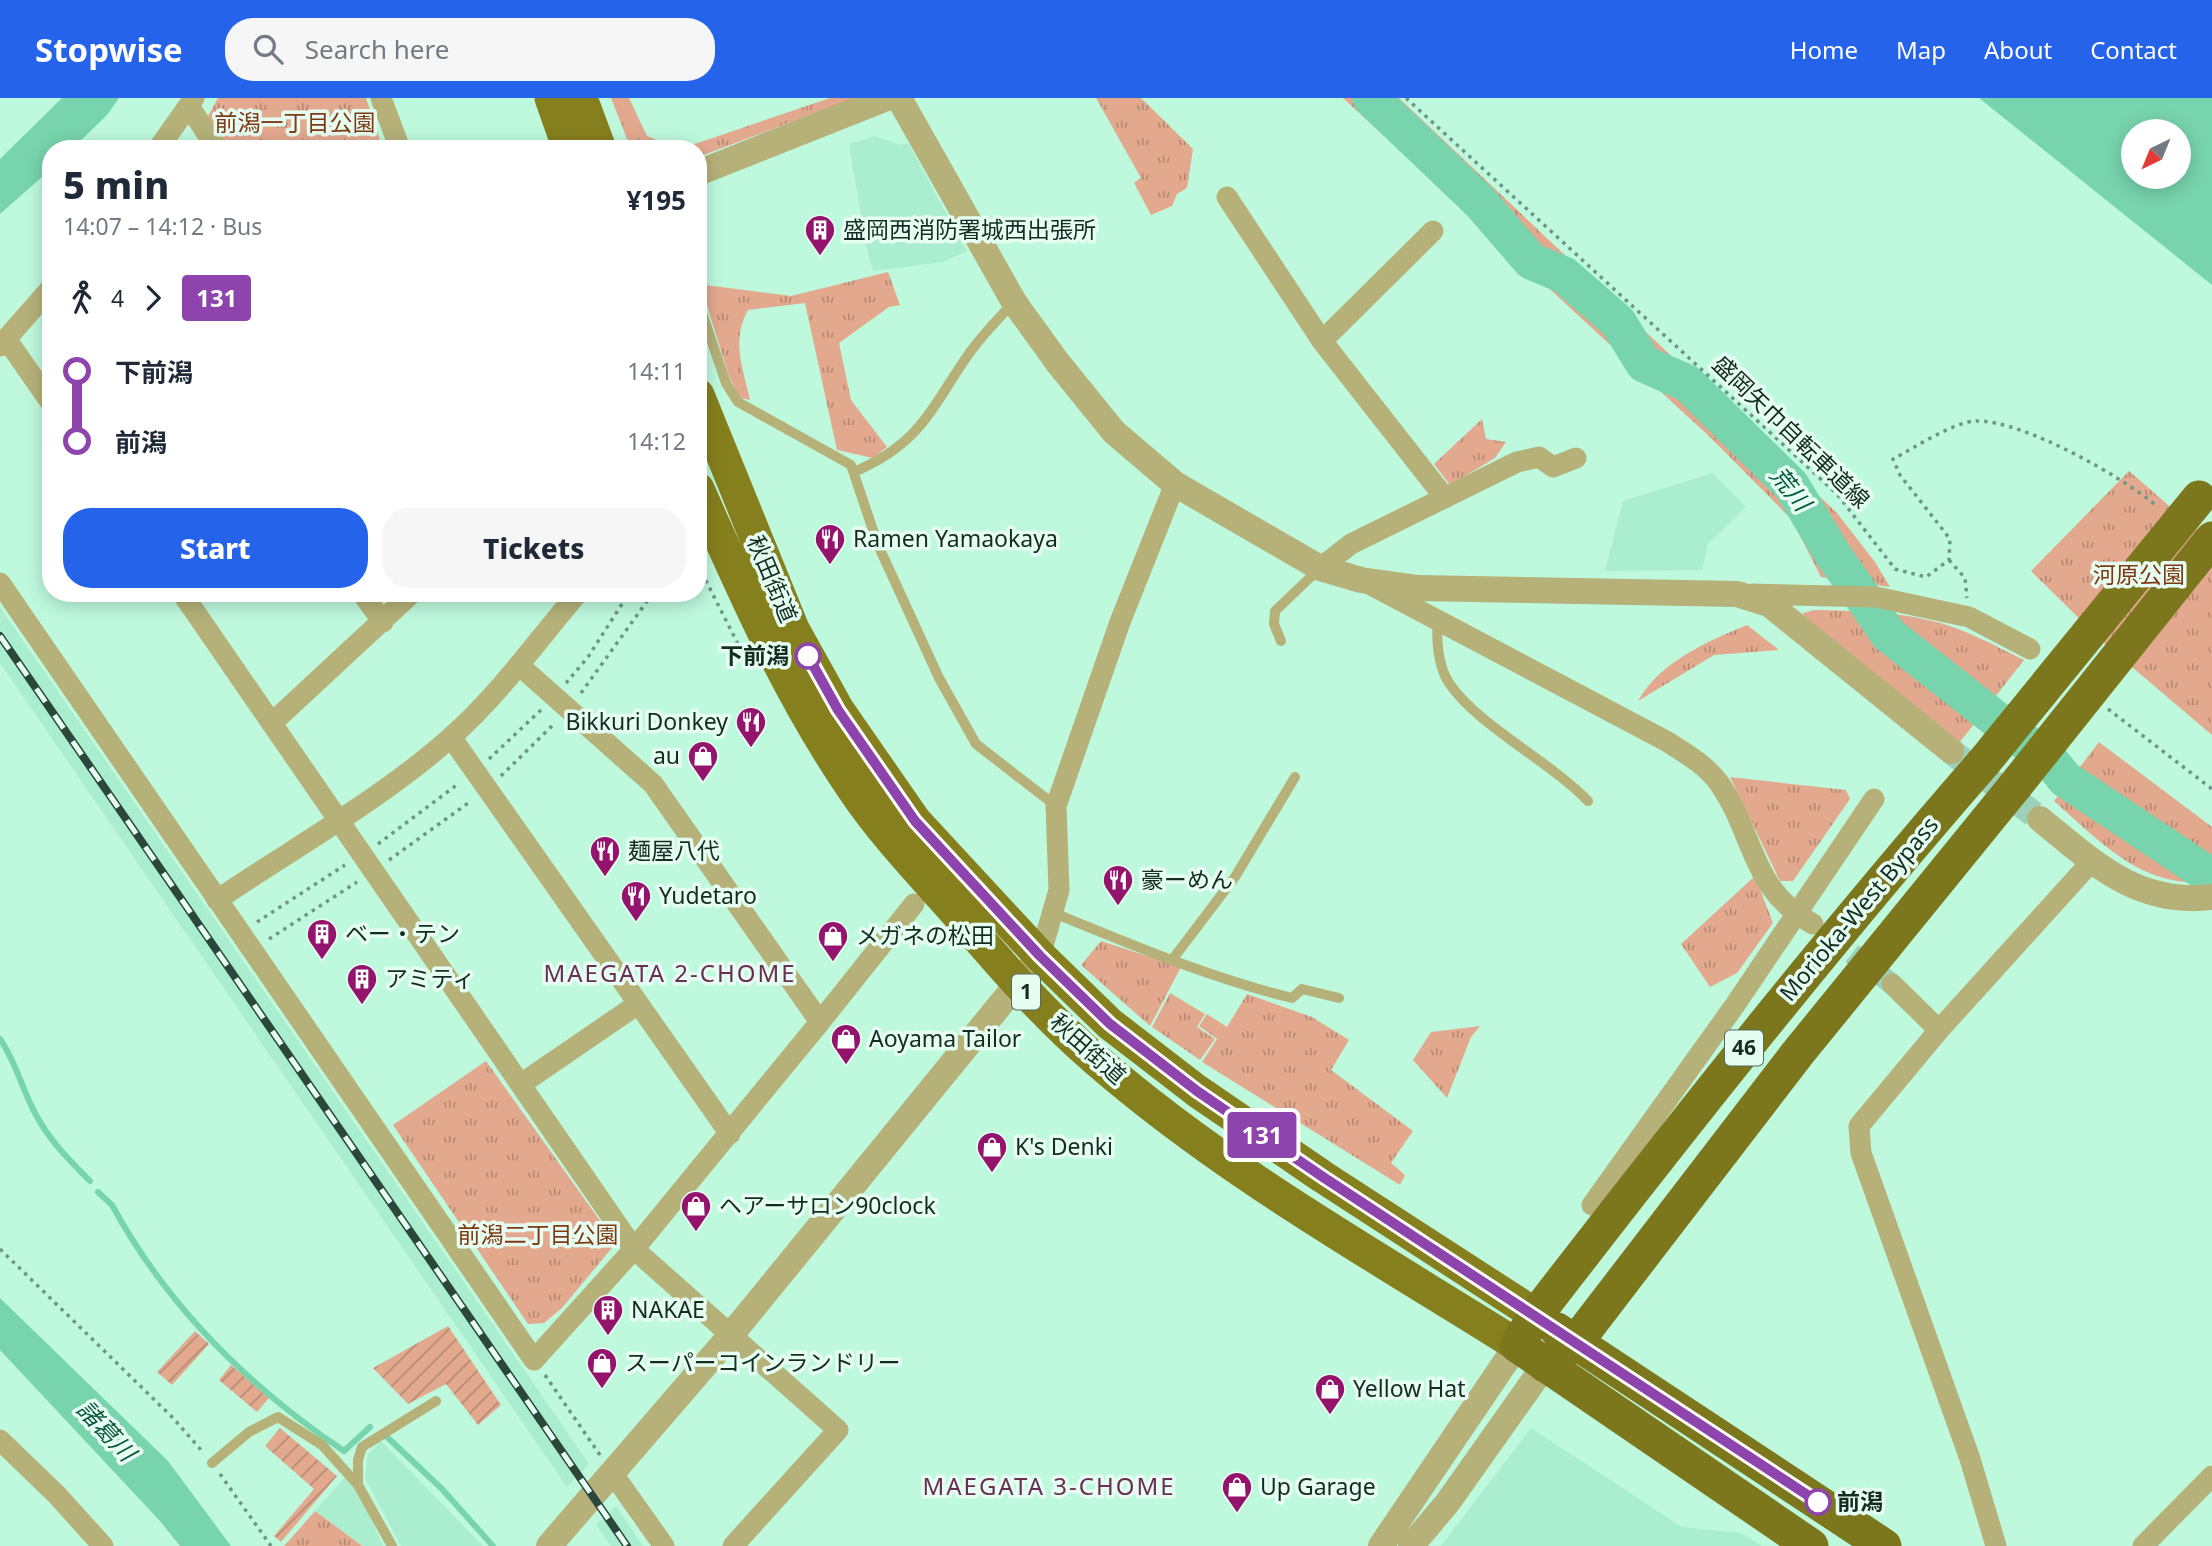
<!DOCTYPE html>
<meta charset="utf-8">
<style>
body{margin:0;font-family:"Noto Sans","Noto Sans JP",sans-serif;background:#f6f6f7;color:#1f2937;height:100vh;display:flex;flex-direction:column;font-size:26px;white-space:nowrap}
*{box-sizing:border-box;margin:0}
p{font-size:23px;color:#747a83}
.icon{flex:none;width:38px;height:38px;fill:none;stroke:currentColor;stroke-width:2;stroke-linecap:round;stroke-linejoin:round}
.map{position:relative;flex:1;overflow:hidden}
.panel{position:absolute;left:42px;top:42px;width:665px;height:462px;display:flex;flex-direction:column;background:#fff;border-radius:28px;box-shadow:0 4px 18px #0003}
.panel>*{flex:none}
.badge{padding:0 14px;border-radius:5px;font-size:24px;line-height:46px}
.needle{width:46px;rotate:223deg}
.tools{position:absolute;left:2121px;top:21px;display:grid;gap:14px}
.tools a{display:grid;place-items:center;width:70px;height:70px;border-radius:50%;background:#fff;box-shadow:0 4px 18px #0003;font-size:35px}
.map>.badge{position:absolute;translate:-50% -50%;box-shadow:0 0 0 4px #fff}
.legs{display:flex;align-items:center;gap:10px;height:77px;padding:0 21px;font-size:23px}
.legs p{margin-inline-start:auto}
.head{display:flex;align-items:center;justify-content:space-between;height:119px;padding:0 21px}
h1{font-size:38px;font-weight:800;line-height:52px}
.primary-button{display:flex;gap:14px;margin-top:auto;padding:14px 21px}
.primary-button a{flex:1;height:80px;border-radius:28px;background:#2563eb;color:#fff;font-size:28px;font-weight:800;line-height:80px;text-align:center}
.primary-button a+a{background:#f6f6f7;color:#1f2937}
ul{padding:0 21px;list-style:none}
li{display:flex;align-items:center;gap:24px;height:70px;font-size:26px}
li i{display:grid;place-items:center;width:10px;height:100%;margin:0 9px;background:currentColor}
li i::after{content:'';width:18px;height:18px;margin:-9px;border:5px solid;border-radius:50%;background:#fff}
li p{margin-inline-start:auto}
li:first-child i{background:linear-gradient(#0000 50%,currentColor 0)}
li:last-child i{background:linear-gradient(currentColor 50%,#0000 0)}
header{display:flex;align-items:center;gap:42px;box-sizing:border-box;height:98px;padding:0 35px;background:#2563eb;color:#fff}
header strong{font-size:33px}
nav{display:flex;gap:38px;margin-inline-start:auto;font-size:24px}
.search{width:490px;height:63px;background:#f6f6f7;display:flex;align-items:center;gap:18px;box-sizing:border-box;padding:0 24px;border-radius:28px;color:#747a83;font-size:26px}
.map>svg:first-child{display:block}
.built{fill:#abeecf}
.grass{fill:url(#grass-tufts)}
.garden{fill:url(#garden-furrows)}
.water{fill:#78d4ad;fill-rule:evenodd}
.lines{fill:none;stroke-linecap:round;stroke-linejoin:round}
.stream{stroke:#78d4ad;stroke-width:6}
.river{stroke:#78d4ad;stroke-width:37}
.minor-tunnel{stroke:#9cd0b8;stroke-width:21;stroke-dasharray:21 10;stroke-linecap:butt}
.tertiary-tunnel{stroke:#9cd0b8;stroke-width:26;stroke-dasharray:26 13;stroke-linecap:butt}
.path{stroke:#6d9784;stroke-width:3.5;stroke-dasharray:3.5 5;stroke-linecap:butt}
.service{stroke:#b5b179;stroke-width:10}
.minor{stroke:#b5b179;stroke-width:21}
.tertiary{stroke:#b5b179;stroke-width:26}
.primary{stroke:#867f1e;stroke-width:33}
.trunk{stroke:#7c761c;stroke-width:35}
.rail-casing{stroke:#2b473b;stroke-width:8}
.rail{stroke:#e6fdf2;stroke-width:5;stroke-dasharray:16;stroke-linecap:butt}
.trunk-bridge{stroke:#7c761c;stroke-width:35}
.line-1-casing{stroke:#fff;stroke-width:16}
.line-1{stroke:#8e44ad;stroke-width:10}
.stop-1-dot{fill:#fff;stroke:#8e44ad;stroke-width:3.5}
.labels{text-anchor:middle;stroke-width:7;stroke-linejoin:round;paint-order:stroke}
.shield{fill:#e6fdf2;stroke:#546b60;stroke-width:2}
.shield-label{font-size:21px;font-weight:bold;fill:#152c22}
.park-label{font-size:23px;fill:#7f3814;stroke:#e6fdf2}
.poi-label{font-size:23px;fill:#152c22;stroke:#e6fdf2;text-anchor:start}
.street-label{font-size:23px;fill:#152c22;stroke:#e6fdf2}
.stop-label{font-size:23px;font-weight:bold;fill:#152c22;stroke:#e6fdf2;text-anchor:end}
.water-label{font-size:24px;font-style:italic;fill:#0b573e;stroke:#e6fdf2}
.neighbourhood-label{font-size:24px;letter-spacing:2px;fill:#6a2d53;stroke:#e6fdf2}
</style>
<header>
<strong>Stopwise</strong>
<div class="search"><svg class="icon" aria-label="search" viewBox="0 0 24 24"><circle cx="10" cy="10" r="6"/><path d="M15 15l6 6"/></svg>Search here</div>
<nav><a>Home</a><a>Map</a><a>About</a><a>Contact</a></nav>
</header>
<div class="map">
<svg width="2212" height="1448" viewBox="0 0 2212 1448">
<defs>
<pattern id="grass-tufts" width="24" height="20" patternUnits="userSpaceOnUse" patternTransform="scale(1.75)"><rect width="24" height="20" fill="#e3a98f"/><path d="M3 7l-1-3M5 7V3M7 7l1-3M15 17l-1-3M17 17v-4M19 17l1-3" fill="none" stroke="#b78a74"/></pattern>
<pattern id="garden-furrows" width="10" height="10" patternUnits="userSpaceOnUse" patternTransform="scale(1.75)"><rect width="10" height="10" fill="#e3a98f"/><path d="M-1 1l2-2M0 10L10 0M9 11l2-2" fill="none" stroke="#b78a74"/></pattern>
</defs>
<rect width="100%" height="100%" fill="#bef9de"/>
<path class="built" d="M875,38l25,9 8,-2 59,108 -24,11 -70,9 -14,-51 2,-5 -12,-71z
M1712,375l34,34 -38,37 -6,26 -97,1 18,-70z
M0,509l589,857 -22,23 -567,-824z
M1531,1330l151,99 59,6 21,13h-321z
M381,1343l102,105h-82l-36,-68 3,-24z
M345,1379l15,17 23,52h-20l-48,-35z
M616,1408l27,40h-32l-15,-21z"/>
<path class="grass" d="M218,0h148l17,51h-154l-22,-31z
M611,0h18l18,38 33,13 150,-51h25l-157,59v-8h-67z
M1096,0h45l52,51 -6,39 -10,6 -5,12 -21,9 -17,-32 7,-5z
M1343,0h56l438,415 38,49 15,25 -69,-10 -29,-57 -80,-81z
M888,174l12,33 -11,2 -50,36 12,57 36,47 -14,11 -36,-8 -32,-147 -57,7c-17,32 -5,57 2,90l-10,-2 -11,-22 -25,-80 1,-11 86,11z
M1482,321l4,20 20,3 -11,16 -45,27 -16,-21z
M2129,373l83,72v192l-106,-90 -75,-74z
M1814,512c38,1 76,1 114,10 34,7 65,25 96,40l-64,82 -155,-122 -2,-7z
M1747,527l32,25 -65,5 -76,46c22,-39 68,-59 109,-76z
M2099,644l113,85v55c-70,7 -109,-38 -158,-81z
M1730,679l116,13 4,9 -57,82h-13z
M1755,778l18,47 -36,50 -27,14 -29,-43z
M1101,843l80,26 -31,59 -69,-61z
M1170,895l35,21 -8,13 18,12 -15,21 -48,-33z
M1247,896l65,23 37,23 -18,30 82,61 -22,32 14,12 -5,10 -198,-123 15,-23 -18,-13 8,-12 20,13z
M1480,928l-9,11 -24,61 -34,-38 18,-28z
M486,963l130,182 -54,65 -18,15 -16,1 -135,-199z
M315,1413l46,34 2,1h-79z"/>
<path class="garden" d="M448,1228l53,79 -23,20 -32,-41 -38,20 -35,-36z
M195,1233l14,13 -37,41 -15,-13z
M231,1267l38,33 -12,14 -38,-32z
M280,1330l57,48 -56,66 -7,-6 40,-47 -49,-43z"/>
<path class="water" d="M62,0h57l-12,17 -35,34h-21v20l-51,45v-55z
M1979,0h233v187zM2179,33v46h-46v-46z
M0,1200l168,163 63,85h-51l-20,-25 -160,-171z"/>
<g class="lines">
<path class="stream" d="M0,941c16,23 22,50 35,74 14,27 34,47 55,68
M98,1094l14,13c55,101 137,182 232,246l26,-24
M386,1338l56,53 51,57"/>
<path class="river" d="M1371,0l109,104 51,59 33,14 54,47 26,42 43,19 104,102 41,68 57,82 164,129 12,15 147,98"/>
<path class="minor-tunnel" d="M1827,837l65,49"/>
<path class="tertiary-tunnel" d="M1951,653l89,68"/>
<path class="path" d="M1406,0l431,396 58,75 31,8 23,-17 1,-21 -50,-64 -7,-16c21,-11 60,-37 83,-38 47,-1 147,56 182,86
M1949,462l16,18 2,20
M698,467l43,85
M566,585l22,-26 41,-64
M581,595l72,-100
M2108,611l104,80
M489,661l53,-50
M501,678l54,-53
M378,746l80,-60
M389,762l82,-59
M257,824l88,-57
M269,841l88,-57
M0,1151l173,169 29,33
M545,1277l55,80
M220,1376l51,72"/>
<path class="service" d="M698,76l3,19 -3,15
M698,203l28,82 12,19 113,63 27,80 61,133 37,66 80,62
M854,374c66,-28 76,-62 114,-117 14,-20 30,-36 46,-53
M1438,523c-2,19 0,45 11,62 28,42 102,79 139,118
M1281,543l-7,-17 1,-13 43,-41
M1054,815c78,32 156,65 238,85l10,-9 37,9
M1172,862l63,-83 60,-100
M212,1365l37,-31 29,-15 44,28 36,40 34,61
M358,1387v-25l4,-13 74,-46"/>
<path class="minor" d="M381,0l19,51
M189,8l28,43
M158,51l36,-51
M1227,99l95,144 123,157
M7,242l44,63
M1322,243l111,-110
M0,248l51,-58
M1320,470l31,-24 166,-82 22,-5 14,10 23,-9
M0,485l534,777 100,-111 186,-227 -167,-238 -133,-118
M1371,487l297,157c18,12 38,23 51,41 37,53 30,105 94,141
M182,495l452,656 204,181 -105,116
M362,495l21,29
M1752,496l124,3 93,20 61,32
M272,625l140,-130
M451,639l279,397
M217,802c75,-51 166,-102 233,-162 49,-43 86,-96 128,-145
M1040,858l19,-66 -3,-84 64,-184 55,-138
M1892,886l47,46
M820,924l94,-118
M521,986l117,-80
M1592,1107l143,-200 139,-206
M0,1342l57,55 46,51
M613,1376l51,72
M1996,1448l-26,-87 -109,-306 -2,-27 80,-96 153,-169
M2143,1448l69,-70"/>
<path class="tertiary" d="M899,0l115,204 44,61 56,69 61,52 145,84 41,12 57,8 319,6 32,10 182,147
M698,75l189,-75
M2040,721c54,44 97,87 172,78
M549,1448l182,-211 309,-379
M1381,1448l136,-201
M1411,1448l37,-44 97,-137"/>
<path class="primary" d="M551,0l18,51
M581,0l19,51
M698,297l95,234 45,81 77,111 125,135 70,68 87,67 126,86 213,138
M698,391c45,102 90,204 153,297 29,44 66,83 101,122 45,52 90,105 142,150 128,112 280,197 423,287"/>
<path class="trunk" d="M1557,1232l327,216
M1545,1267l31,-23 221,-288 218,-268
M1811,1448l-294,-201 19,-30c145,-188 292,-374 448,-553"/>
<g class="rail-casing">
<path id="rail" d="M0,538l627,910"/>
</g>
<use href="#rail" class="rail"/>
<path class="trunk-bridge" d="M1984,664l215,-264
M2015,688l197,-247"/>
</g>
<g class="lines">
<g class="line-1-casing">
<path id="line-1" d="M808,558l30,54 77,111 125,135 70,68 87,67 126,86 495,325"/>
</g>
<use href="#line-1" class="line-1"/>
</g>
<defs>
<g id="building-pin" transform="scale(1.575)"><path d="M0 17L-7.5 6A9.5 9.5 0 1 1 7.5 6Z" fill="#94136d" stroke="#e6fdf2"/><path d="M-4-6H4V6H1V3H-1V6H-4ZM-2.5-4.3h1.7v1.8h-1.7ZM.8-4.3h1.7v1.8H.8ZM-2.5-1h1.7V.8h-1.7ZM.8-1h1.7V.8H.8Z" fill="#fff"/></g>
<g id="restaurant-pin" transform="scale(1.575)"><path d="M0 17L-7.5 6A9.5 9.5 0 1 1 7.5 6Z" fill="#94136d" stroke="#e6fdf2"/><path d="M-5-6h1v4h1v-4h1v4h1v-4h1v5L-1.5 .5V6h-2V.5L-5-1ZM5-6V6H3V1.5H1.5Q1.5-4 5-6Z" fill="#fff"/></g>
<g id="shop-pin" transform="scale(1.575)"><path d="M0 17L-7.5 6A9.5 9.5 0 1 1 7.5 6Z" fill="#94136d" stroke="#e6fdf2"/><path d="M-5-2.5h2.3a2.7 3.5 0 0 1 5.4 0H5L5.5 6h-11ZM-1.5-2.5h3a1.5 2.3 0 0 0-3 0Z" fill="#fff"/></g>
</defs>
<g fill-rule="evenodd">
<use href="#building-pin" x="820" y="132"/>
<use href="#restaurant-pin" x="830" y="441"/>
<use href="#restaurant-pin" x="751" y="624"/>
<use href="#shop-pin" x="703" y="658"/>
<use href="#restaurant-pin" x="605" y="753"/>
<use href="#restaurant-pin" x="1118" y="782"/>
<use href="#restaurant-pin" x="636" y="798"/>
<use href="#building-pin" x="322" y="836"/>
<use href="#shop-pin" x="833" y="838"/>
<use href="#building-pin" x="362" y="881"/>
<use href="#shop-pin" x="846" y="941"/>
<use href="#shop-pin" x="992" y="1049"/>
<use href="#shop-pin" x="696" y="1108"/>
<use href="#building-pin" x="608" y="1212"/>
<use href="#shop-pin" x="602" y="1265"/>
<use href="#shop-pin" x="1330" y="1291"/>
<use href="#shop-pin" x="1237" y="1389"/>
</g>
<g class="stop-1-dot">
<circle cx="808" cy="558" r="12"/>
<circle cx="1818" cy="1404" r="12"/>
</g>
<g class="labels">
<g class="shield">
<rect x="1012" y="876.5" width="28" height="35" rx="5"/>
<rect x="1725" y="932.5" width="38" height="35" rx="5"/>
</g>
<g class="shield-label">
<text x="1026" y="901">1</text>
<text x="1744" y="957">46</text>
</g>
<g class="park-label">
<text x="295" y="33">前潟一丁目公園</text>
<text x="2139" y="485">河原公園</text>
<text x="538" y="1145">前潟二丁目公園</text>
</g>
<g class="poi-label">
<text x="843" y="140">盛岡西消防署城西出張所</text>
<text x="853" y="449">Ramen Yamaokaya</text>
<text x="728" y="632" text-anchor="end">Bikkuri Donkey</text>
<text x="680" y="666" text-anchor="end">au</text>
<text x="628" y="761">麺屋八代</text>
<text x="1141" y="790">豪ーめん</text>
<text x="659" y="806">Yudetaro</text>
<text x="345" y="844">ベー・テン</text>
<text x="856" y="846">メガネの松田</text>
<text x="385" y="889">アミティ</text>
<text x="869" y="949">Aoyama Tailor</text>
<text x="1015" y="1057">K's Denki</text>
<text x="719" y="1116">ヘアーサロン90clock</text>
<text x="631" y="1220">NAKAE</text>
<text x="625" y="1273">スーパーコインランドリー</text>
<text x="1353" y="1299">Yellow Hat</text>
<text x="1260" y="1397">Up Garage</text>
</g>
<g class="street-label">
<text transform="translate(1791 334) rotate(44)" y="8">盛岡矢巾自転車道線</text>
<text transform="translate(772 481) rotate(67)" y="8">秋田街道</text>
<text transform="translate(1859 811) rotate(-50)" y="8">Morioka-West Bypass</text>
<text transform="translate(1088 951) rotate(42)" y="8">秋田街道</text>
</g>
<g class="stop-label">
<text x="789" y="566">下前潟</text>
<text x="1837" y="1412" text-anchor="start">前潟</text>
</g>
<g class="water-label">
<text transform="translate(1790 391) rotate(51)" y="8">荒川</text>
<text transform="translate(106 1333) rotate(47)" y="8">諸葛川</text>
</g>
<g class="neighbourhood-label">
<text x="670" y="884">MAEGATA 2-CHOME</text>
<text x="1049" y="1397">MAEGATA 3-CHOME</text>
</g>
</g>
</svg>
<div class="tools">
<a><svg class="needle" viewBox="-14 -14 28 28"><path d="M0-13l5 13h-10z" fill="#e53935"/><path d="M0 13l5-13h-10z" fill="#747a83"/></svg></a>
</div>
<b class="badge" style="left:1262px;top:1037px;background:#8e44ad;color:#fff">131</b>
<section class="panel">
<div class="head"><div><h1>5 min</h1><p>14:07 – 14:12 · Bus</p></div><b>¥195</b></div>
<div class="legs"><svg class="icon" aria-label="walk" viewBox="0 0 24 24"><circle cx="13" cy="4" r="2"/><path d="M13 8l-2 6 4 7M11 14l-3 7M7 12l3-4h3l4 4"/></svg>4<svg class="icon" aria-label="forward" viewBox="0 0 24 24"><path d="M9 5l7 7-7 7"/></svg><b class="badge" style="background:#8e44ad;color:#fff">131</b></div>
<ul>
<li><i style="color:#8e44ad"></i><b>下前潟</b><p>14:11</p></li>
<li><i style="color:#8e44ad"></i><b>前潟</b><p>14:12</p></li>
</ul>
<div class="primary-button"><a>Start</a><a>Tickets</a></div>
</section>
</div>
